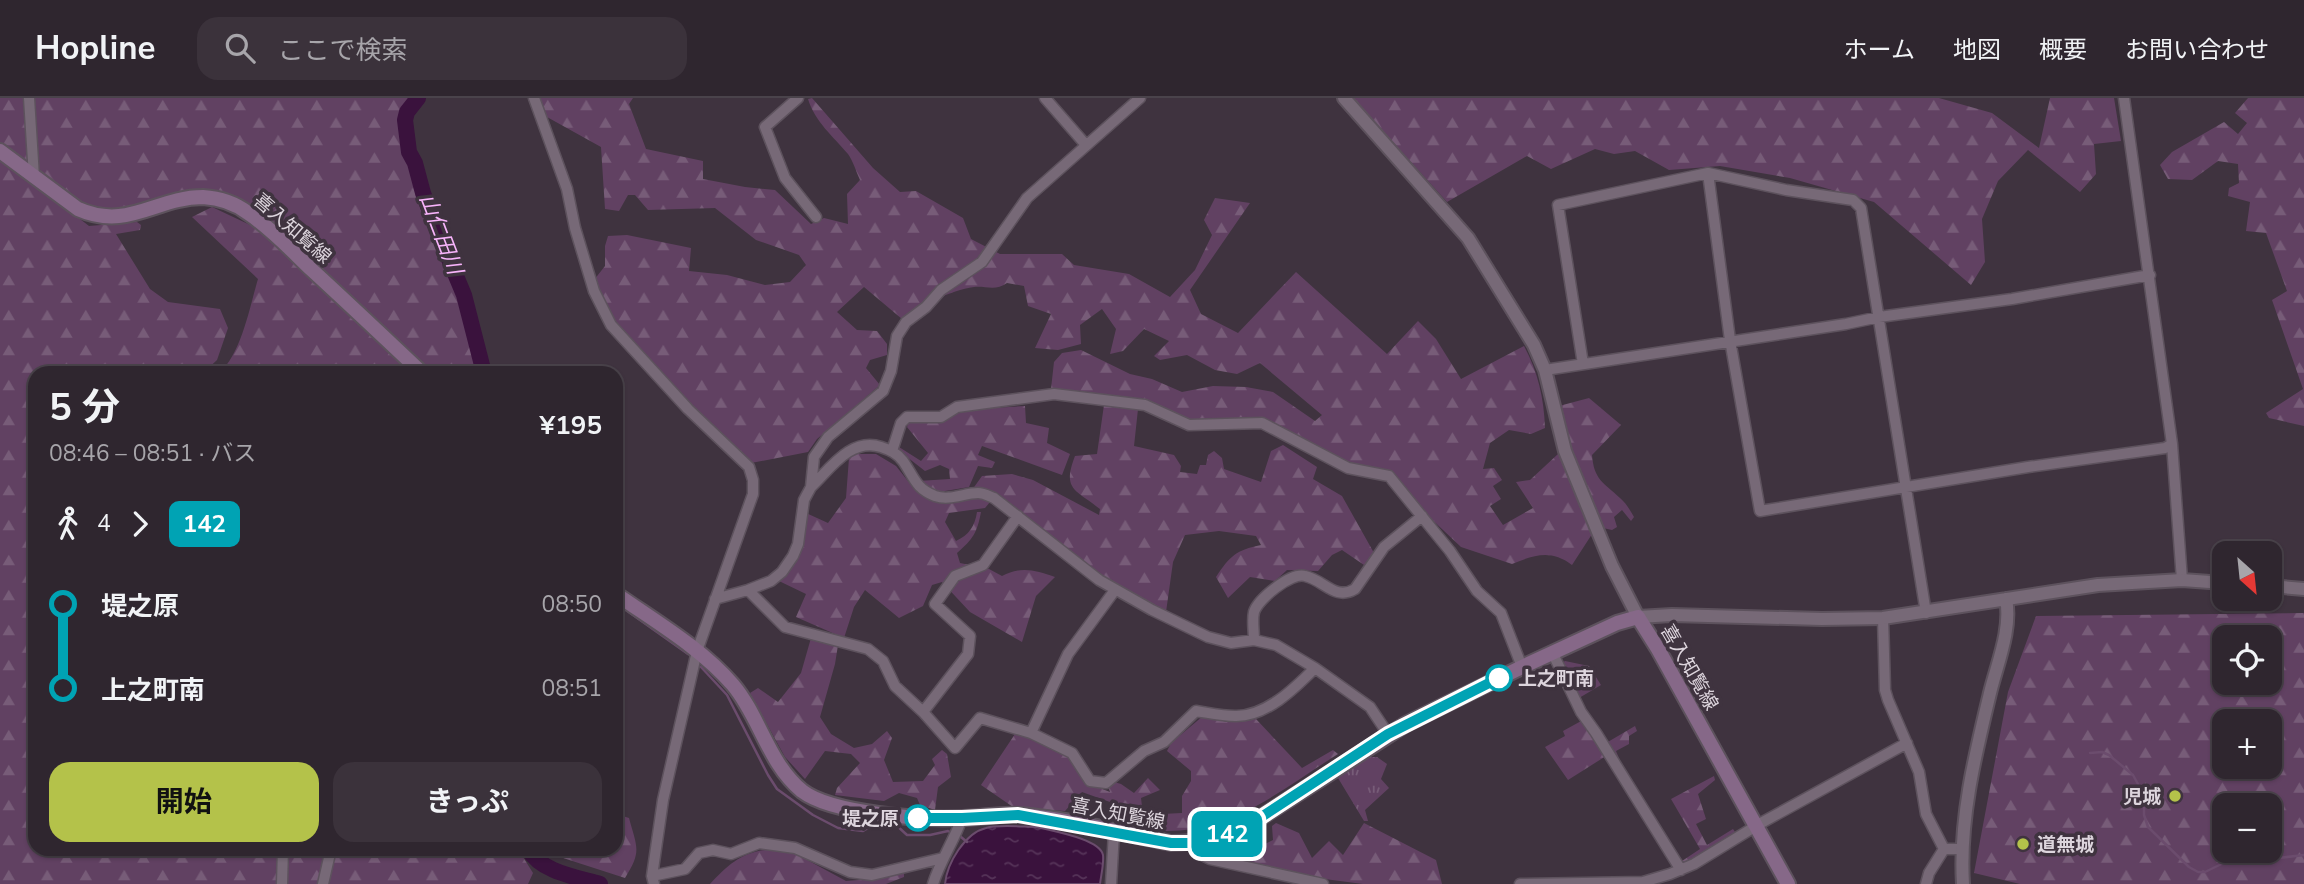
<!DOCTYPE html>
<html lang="ja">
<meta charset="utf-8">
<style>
body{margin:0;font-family:"Nunito Sans","Noto Sans JP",sans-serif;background:#3b323b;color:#f1f3f6;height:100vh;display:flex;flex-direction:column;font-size:26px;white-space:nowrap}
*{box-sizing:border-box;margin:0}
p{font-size:23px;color:#a7a5aa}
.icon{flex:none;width:38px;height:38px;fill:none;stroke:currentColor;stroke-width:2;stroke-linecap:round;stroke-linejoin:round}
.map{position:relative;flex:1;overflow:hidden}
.side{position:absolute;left:28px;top:268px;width:595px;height:490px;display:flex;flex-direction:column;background:#2f262f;border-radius:21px;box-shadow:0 2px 5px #0004,0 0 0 2px #4a434b}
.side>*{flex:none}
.badge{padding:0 14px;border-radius:10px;font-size:24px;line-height:46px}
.needle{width:46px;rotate:153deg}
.buttons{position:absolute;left:2212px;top:443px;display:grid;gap:14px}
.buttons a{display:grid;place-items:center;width:70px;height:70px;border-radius:14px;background:#2f262f;box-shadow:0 2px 5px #0004,0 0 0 2px #4a434b;font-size:35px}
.map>.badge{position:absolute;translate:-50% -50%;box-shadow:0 0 0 4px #fff}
.legs{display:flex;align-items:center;gap:10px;height:77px;padding:0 21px;font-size:23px}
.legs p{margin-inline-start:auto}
.headline{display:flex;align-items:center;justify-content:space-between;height:119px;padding:0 21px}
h1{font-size:38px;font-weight:700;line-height:52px}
.primary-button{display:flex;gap:14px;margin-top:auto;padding:14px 21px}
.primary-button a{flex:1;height:80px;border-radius:21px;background:#b4c24a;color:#111;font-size:28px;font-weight:700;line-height:80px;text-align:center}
.primary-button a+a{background:#3b323b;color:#f1f3f6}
ul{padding:0 21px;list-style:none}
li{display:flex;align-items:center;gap:24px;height:84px;font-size:26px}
li i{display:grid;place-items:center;width:10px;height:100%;margin:0 9px;background:currentColor}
li i::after{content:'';width:18px;height:18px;margin:-9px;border:5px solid;border-radius:50%;background:#2f262f}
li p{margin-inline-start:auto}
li:first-child i{background:linear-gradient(#0000 50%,currentColor 0)}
li:last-child i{background:linear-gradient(currentColor 50%,#0000 0)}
header{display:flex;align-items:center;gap:42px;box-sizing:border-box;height:98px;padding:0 35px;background:#2f262f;border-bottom:2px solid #4a434b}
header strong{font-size:33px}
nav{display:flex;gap:38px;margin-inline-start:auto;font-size:24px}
.search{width:490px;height:63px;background:#3b323b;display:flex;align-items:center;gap:18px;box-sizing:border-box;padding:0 24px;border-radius:21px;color:#a7a5aa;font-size:26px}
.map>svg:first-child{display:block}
.grass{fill:url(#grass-tufts)}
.forest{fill:url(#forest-firs);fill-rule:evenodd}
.water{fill:url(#water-ripples);stroke:#6b4c6d;stroke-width:2}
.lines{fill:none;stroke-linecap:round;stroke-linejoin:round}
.stream{stroke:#6b4c6d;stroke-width:2.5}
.river{stroke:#3a123d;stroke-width:16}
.minor-casing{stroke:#5d525d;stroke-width:13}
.tertiary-casing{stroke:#5d525d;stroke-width:16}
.secondary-casing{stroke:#5d525d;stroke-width:18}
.minor{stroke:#776977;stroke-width:10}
.tertiary{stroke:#776977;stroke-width:12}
.secondary{stroke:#866888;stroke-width:14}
.line-1-casing{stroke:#fff;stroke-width:16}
.line-1{stroke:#00a3b4;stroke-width:10}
.stop-1-dot{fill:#fff;stroke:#00a3b4;stroke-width:3.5}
.poi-dot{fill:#b4c24a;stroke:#3f333f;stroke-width:2.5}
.labels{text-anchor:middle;stroke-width:7;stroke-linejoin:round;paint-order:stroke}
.street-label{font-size:19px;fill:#ddd5dd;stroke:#3f333f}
.stop-label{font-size:19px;font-weight:bold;fill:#ddd5dd;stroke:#3f333f;text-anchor:start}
.poi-label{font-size:19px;font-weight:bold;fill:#ddd5dd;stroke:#3f333f;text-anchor:end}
.water-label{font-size:21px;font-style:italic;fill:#f8b4fb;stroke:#3f333f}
</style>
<header>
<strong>Hopline</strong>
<div class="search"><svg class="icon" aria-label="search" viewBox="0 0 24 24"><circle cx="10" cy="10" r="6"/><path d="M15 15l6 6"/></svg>ここで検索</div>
<nav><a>ホーム</a><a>地図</a><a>概要</a><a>お問い合わせ</a></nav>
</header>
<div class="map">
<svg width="2304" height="786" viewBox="0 0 2304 786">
<defs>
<pattern id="grass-tufts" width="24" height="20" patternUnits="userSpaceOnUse" patternTransform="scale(1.75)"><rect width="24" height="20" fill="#614162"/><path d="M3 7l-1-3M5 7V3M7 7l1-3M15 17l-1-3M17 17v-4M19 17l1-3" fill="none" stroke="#775c78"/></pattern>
<pattern id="forest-firs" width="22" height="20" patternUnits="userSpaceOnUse" patternTransform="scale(1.75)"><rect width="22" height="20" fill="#614162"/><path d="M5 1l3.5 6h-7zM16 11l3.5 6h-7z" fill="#775c78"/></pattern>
<pattern id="water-ripples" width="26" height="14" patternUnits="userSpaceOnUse" patternTransform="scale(1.75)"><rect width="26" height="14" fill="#3a123d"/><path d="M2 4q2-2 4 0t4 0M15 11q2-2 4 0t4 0" fill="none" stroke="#563459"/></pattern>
</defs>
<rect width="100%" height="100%" fill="#3f333f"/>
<path class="grass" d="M1369,659h8l10,7 -6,15 8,9 -24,22 3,11h-4l-26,-43z"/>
<path class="forest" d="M0,0h413l-12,17 3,39 53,138 21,81h-259c22,-18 31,-67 39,-94l-66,-62 20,-10 53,25 -52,-39 -99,19 -27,-4 -87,-63z
M540,0h93l-4,6 17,45 57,12v18l42,8 30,3 36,34 13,-6 24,6 -1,-30 13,-14c-4,-9 -7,-19 -12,-26 -15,-18 -33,-32 -40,-55l4,-1 61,70 27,24 16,-1 47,27 8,21 29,15h62l12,11 55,9 41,23 25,-27 17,-35 -8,-15 11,-22 35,5 -60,87 11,24 37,19 58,-61 91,82 31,-33 18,18 25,40 63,-33c14,26 20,52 21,82l-14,6 -22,-4 -19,13 -7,26 11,-1 8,12 -9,6 8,13 -11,7 13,19 30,-17 -17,-26 14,-2 28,-26 36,77 -22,34c-21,-16 -38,-10 -60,-1l-51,-17 -37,-35 -32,-38 -43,-10 -66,-36 -24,-10 -69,3 -93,-24 -46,-8 3,-27 8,-9 19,-3 49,24 22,5 30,13 31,-6 33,1 27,5 42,29 7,-6 -62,-52 -23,11 -22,-4 -28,-15 -27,5 -6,-4 15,-15 -25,-12 -21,22 -13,3 6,-25 -14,-20 -22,16 1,19 -23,6 -23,-2 16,-34 -23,-8 -4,-20 -17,-3c-11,8 -20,3 -33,4 -24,3 -53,19 -72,32l-38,-32 -27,25 20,18 20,1 10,13v11l-17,5 -4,8 14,17 -63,54 -9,13 -57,11 -68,-65 -71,-79 -18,-39 11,-14v-20l3,-10 19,-1 64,13 -2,23 38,4 38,10 25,-3 16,-17 -7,-10 -43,-15 -41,-32 -67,2 -13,-15h-7l-9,16 -14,-2 -4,-62 -54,-30z
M1353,0h586l53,15 47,35 11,-50h64l7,43 -27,3 2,30 -16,18 -52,-42 -30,31 -16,38 3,43 -14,23 -97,-83 -84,-24 -70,-12 -51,4 -34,-19 -21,3 -19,-5 -44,20 -24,-13 -80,46z
M2248,0h56v328l-35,-8 -3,-5 37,-24 -31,-89 15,-9 -21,-58 -20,-2 4,-29 -22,-6 1,-8 10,-5 -1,-19 -20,-3 -26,19 -24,-1 -8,-14 12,-13 52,-30 14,12 9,-11 -12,-10z
M0,59l89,69 48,-4 4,3 -1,5 -24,4 34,55 18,13 52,7 8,19 -11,32 -14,13h-168v476h486l2,8 10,16 -5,11h-528z
M1589,300l32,27 -29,30c2,25 11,27 28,43 6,5 10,12 14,19l-3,4 -9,-11 -8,7 3,10 -5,3 -9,-2 -35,-80 -9,-42z
M1104,307l34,4 -4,37 40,9 7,11 -1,6 17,2 3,-9h6l2,-10 6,-4 8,7 2,11 37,13 10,-31 12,-6 34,22 -4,12 29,17 32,57 -10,12 -22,-15 -10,5 -14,16 -31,-1 -12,11 -25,-4 -22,21 -12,-21c14,-21 20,-27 45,-32l-5,-9 -37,-5 -34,4 -12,27 -7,50 -52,-27 -118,-93 -24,-2 10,-14 30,-2 21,6 66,35 1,-6c-25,-20 -38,-19 -25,-53l22,-2z
M1025,308l1,17 23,5 -2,15 23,11 -8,21 -80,-29 -4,9 17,7 -3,6 -14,-2 -9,21 -30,5 -21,-11 32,-2 -1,-10 -9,-4 -15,6 -27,-21 1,-3 22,14 7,-8 -21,-26 2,-6 50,-11z
M855,356h21l20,12 19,24 29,14 33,-6 13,4 -5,6 -36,5 -4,9 11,19c13,-6 19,-15 21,-29h4c-4,21 -8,27 -24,41l3,10 29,6 13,7c19,-10 33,-6 53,1l-19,19 -14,46 -52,-30 -28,-30 -10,3 -9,21 -24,12 -34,-28 -11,17 -10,31 -48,-21 10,-23 -27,-13 20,-26 7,-42 22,10 18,-25 3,-40z
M2304,515v271h-284l-46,-11 34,-181 28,-76zM2224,539h46v45h-46zM2224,623h46v45h-46zM2224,707h46v45h-46z
M811,540l27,7 -3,19 -15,53 11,17 23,14 18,-4 15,-13 5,7 -8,22 9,22 30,-1 12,-16 -3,-6 10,-9 5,4 4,23 -13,10 -3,23 -15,-5 -3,-7 -18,-5 -15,8 -49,-6 2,-7 23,-25 -9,-9 -26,-3 -20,28 -20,-22 -35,-64 8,-5 20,14 23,-29z
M1565,563l24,5 12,19 -22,13 -17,-35z
M1203,618l24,6 29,-3 46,49 31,-18 5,4c-45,28 -92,67 -145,75 -26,4 -51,1 -76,-3l-6,-8 -1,-16 -28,-10 -17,19 -52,-4 -32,-22 34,-51 23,5 16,12 14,3 19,29 23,9 -2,-6 6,-4 7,2 13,9 14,-15 12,12 -19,8 2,17 39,-2v-17l9,-15v-10l-24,-20 4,-8z
M1583,622l18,26 34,-20 2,5 -8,5v8l-13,7 9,22 -19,-17 -38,24 -23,-33 20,-11 -2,-5z
M1714,678l1,4 -17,14 8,25 -10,5 11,21 26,-16 2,3 -52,32 -1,-3 18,-12 -29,-50z
M616,716l13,4c8,30 13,33 -4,60l-65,-21 4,-8h52z
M1276,725l23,10 13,25 17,-17 14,14 21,-32 72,37 6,24h-79l-46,-6 -111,-26v-6l35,-9 5,6 15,3 12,-6 -1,-14z
M774,751l24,6 48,26 29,-2 29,-8v6l-18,7h-176c20,-21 33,-33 64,-35z"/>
<path class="water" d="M1037,729c15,4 63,12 66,28 1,9 -2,20 -3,29h-155c2,-21 20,-51 41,-56 13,-4 38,-1 51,-1z"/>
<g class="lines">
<path class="stream" d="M616,505l72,51
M701,569l26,28 41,80 9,14 36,26 25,13 25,3 15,-9 17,2 12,11h23l18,-4 4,2
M2090,655l12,-1 7,3 24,20 11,20v20l4,12 41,40 9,5h7l33,-16 32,3 34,-4
M961,739l6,5"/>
<path class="river" d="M418,0l-11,14 -2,8 4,32 6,11 8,30 18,47 23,55 20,78
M528,751c13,23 48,28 72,35"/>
<g class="minor-casing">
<path id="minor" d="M29,0l5,79
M534,0l33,91 8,39 19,63 17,34 77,84 61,58 4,13v14l-56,157 -34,149 -11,76 2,8
M798,0l-33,29 20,51 31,39
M1045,0l41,47
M2124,0l48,346 10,136
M1708,75l22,167 30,171 268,-44 137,-19 7,-4
M1583,266l-25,-159 150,-32 78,17 67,10 8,8 65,405
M1545,272l301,-46 33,-7 133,-18 138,-24
M892,353l9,-28 6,-6h34l16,-10 97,-13 91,11 44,20 73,-2 86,45 41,8 61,75 27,40 24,22 21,54
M811,389c19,-18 40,-50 70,-40 9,3 16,6 22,14 11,16 12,27 32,35 15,5 29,-3 43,-3 5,0 11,3 16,5l105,82 53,30 56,27 23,6 23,-3 22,5 39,23 55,39 18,27
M748,492l37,37 83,22 15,12 12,25 28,26 32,36 25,-30 51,15 41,20 18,28 16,2 38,-32 20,-9 32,-31c13,2 26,5 39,5 31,1 60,-28 80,-48
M715,501l33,-9 23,-9 11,-9 11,-16 5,-12 6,-44 7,-13 3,-30 14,-20 55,-46 8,-20 6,-35 9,-14 20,-15 15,-17 41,-28 45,-64 113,-100
M1883,520l2,72 3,10 31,72 7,42 18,35h17
M1254,542c0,-9 -2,-20 0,-28 4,-13 37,-40 51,-36 19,4 30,25 50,13l29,-42 38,-31
M1553,556l28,58 15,21 85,137
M923,614l45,-58 2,-18 -35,-32 20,-28 28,-11 35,-49
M1031,635l37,-79 47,-64
M1195,745l5,11 10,5 113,25
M652,778l33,-7 14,-16 14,-3 18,4 28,-11 36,5 55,24 22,3 71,-17
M282,786l1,-35
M323,786l8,-35
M933,786c7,-23 21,-43 29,-66
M1111,786l3,-52
M1520,786l123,-2 27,-8 24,-10 67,-41 146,-80
M1926,786l3,-11 15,-24"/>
</g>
<g class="tertiary-casing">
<path id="tertiary" d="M1344,0l124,140 66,107 11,25 20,81 47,115 26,51 34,-2 150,4 61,-1 215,-33 84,-5 42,3
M2270,488l34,3
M1963,786c-4,-64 12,-129 27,-191 7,-29 22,-64 16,-94"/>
</g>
<g class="secondary-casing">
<path id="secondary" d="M0,53l78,58c50,22 78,-12 125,-12 16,1 32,6 45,16 24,16 44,38 64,57 37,34 73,68 110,103
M616,496c40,28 85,54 117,91 27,32 35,78 69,106 30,23 121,29 160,27 19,0 39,-5 58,-3 50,4 101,18 151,28 29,0 51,-7 78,-18l157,-101 116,-57 95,-44 21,-6 20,32 130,235"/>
</g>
<use href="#minor" class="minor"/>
<use href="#tertiary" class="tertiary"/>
<use href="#secondary" class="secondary"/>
</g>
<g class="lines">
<g class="line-1-casing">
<path id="line-1" d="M918,720h44l56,-3 153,28h24l27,-7 27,-11 139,-91 111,-56"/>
</g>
<use href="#line-1" class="line-1"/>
</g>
<g class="stop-1-dot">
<circle cx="1499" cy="580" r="12"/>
<circle cx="918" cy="720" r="12"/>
</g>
<g class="poi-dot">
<circle cx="2175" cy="698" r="7"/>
<circle cx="2023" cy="746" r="7"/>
</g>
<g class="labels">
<g class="street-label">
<text transform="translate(293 130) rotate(41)" y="7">喜入知覧線</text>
<text transform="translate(1690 569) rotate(60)" y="7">喜入知覧線</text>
<text transform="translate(1118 715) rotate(11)" y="7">喜入知覧線</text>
</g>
<g class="stop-label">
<text x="1518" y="587">上之町南</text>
<text x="899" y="727" text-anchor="end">堤之原</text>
</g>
<g class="poi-label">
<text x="2161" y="705">児城</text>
<text x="2037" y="753" text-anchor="start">道無城</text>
</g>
<g class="water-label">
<text transform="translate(441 136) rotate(69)" y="7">山仁田川</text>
</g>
</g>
</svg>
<div class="buttons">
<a><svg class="needle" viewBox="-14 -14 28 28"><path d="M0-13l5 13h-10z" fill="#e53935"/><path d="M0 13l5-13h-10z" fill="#a7a5aa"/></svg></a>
<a><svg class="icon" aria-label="locate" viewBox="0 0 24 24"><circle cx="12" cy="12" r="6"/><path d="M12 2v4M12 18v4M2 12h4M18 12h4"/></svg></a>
<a>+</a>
<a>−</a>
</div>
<b class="badge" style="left:1227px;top:736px;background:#00a3b4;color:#fff">142</b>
<section class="side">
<div class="headline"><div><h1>5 分</h1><p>08:46 – 08:51 · バス</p></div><b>¥195</b></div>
<div class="legs"><svg class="icon" aria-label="walk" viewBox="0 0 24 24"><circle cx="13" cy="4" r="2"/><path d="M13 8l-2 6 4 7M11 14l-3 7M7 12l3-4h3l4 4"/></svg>4<svg class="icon" aria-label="forward" viewBox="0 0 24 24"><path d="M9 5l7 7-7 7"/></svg><b class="badge" style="background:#00a3b4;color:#fff">142</b></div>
<ul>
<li><i style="color:#00a3b4"></i><b>堤之原</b><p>08:50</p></li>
<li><i style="color:#00a3b4"></i><b>上之町南</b><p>08:51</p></li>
</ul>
<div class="primary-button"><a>開始</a><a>きっぷ</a></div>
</section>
</div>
